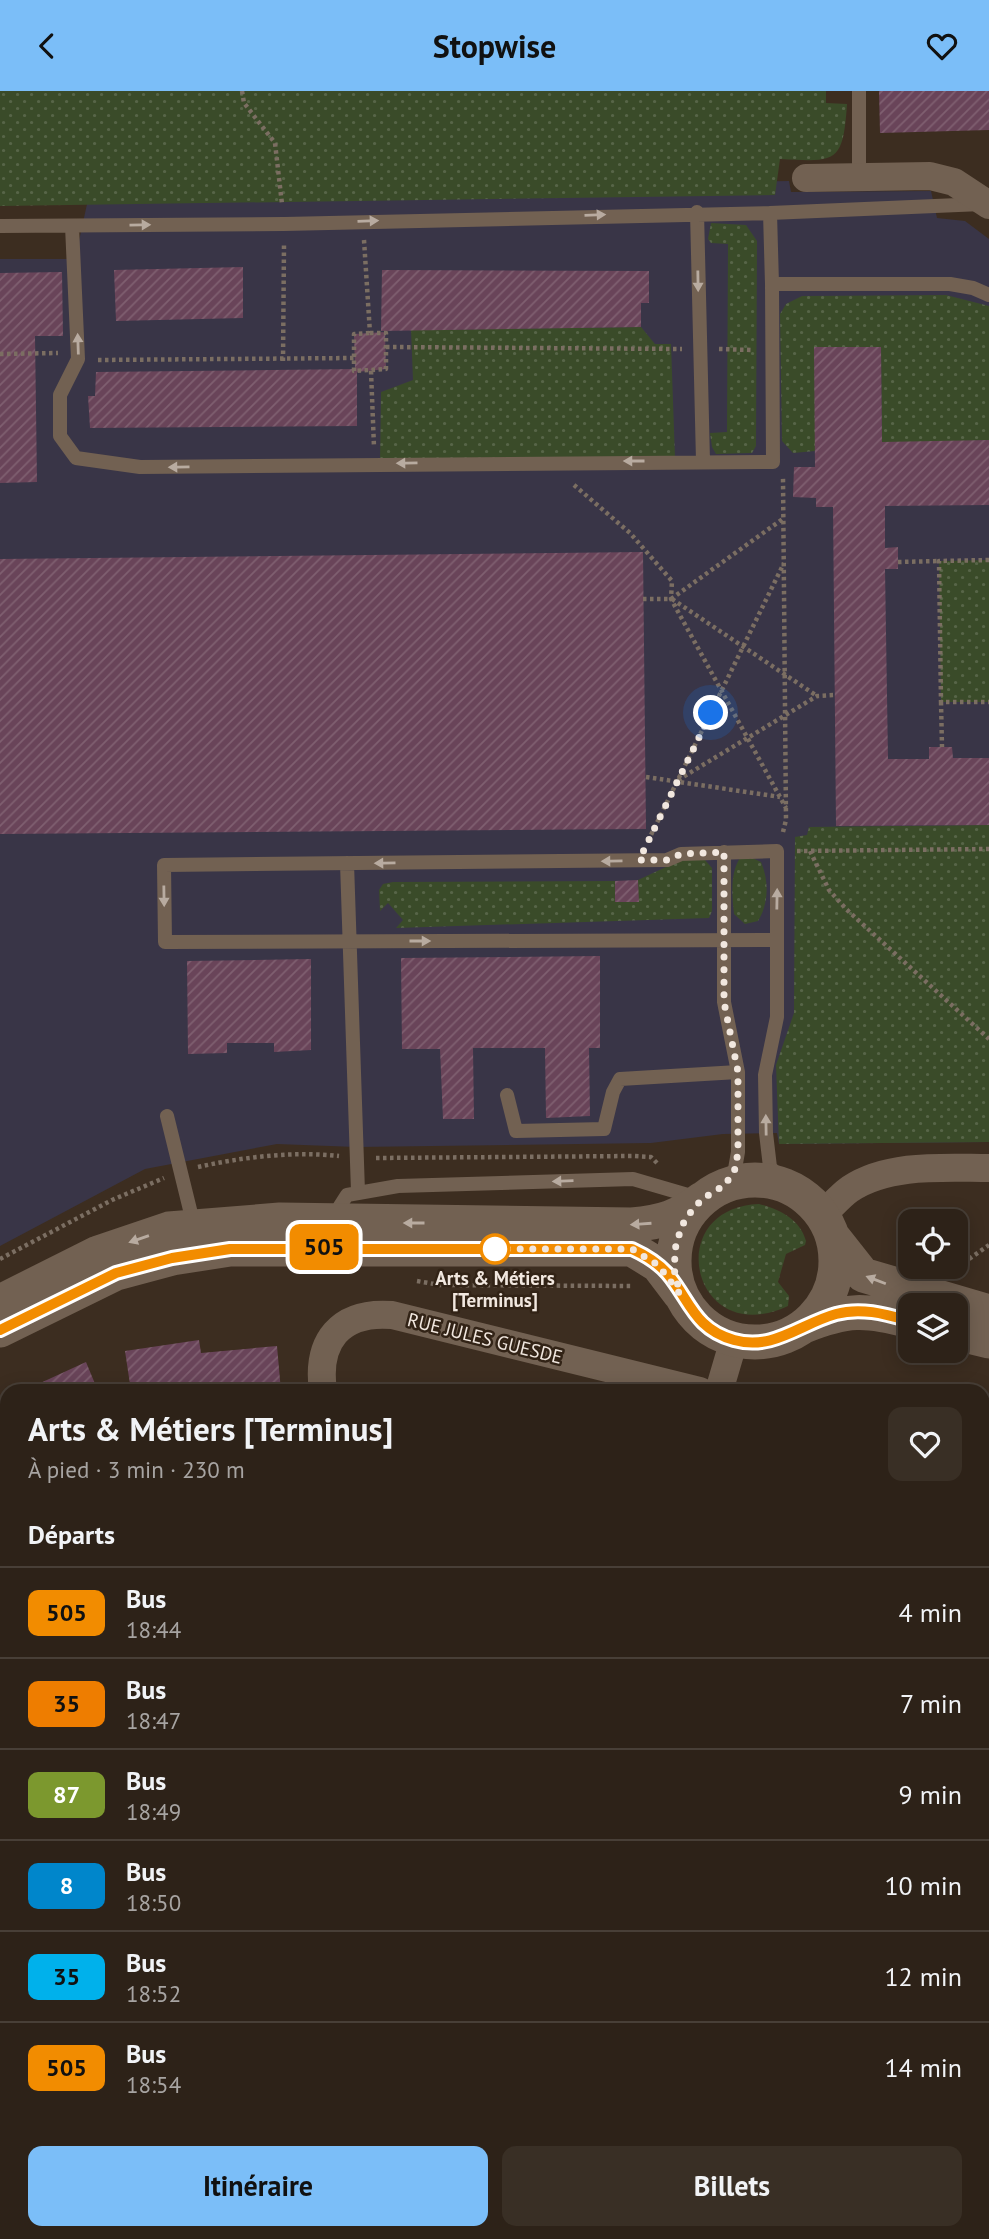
<!DOCTYPE html>
<html lang="fr">
<meta charset="utf-8">
<style>
body{margin:0;font-family:"PT Sans",sans-serif;background:#392f25;color:#f1f3f6;height:100vh;display:flex;flex-direction:column;font-size:26px;white-space:nowrap}
*{box-sizing:border-box;margin:0}
p{font-size:23px;color:#a7a4a2}
.icon{flex:none;width:38px;height:38px;fill:none;stroke:currentColor;stroke-width:2;stroke-linecap:round;stroke-linejoin:round}
.map{position:relative;flex:1;overflow:hidden}
.panel{position:absolute;left:0px;top:1293px;width:990px;height:856px;display:flex;flex-direction:column;background:#2d2218;border-radius:21px 21px 0 0;box-shadow:0 4px 18px #0003,0 0 0 2px #483f37}
.panel>*{flex:none}
.badge{padding:0 14px;border-radius:10px;font-size:24px;line-height:46px}
.controls{position:absolute;left:898px;top:1118px;display:grid;gap:14px}
.controls a{display:grid;place-items:center;width:70px;height:70px;border-radius:14px;background:#2d2218;box-shadow:0 4px 18px #0003,0 0 0 2px #483f37;font-size:35px}
.you{position:absolute;width:35px;height:35px;margin:-18px;border:5px solid #fff;border-radius:50%;background:#1a73e8;box-shadow:0 0 0 10px #1a73e833}
.map>.badge{position:absolute;translate:-50% -50%;box-shadow:0 0 0 4px #fff}
h2{padding:0 28px;font-size:26px;line-height:63px}
.round{display:grid;place-items:center;flex:none;width:74px;height:74px;border-radius:14px;background:#392f25}
.head{display:flex;align-items:center;justify-content:space-between;height:119px;padding:0 28px}
h1{font-size:33px;font-weight:600;line-height:52px}
.primary-button{display:flex;gap:14px;margin-top:auto;padding:14px 28px}
.primary-button a{flex:1;height:80px;border-radius:14px;background:#7bbef8;color:#111;font-size:28px;font-weight:600;line-height:80px;text-align:center}
.primary-button a+a{background:#392f25;color:#f1f3f6}
ul{padding:0;list-style:none}
li{display:flex;align-items:center;gap:21px;height:91px;padding:0 28px;border-top:2px solid #483f37}
li div{flex:1}
li b{display:block;font-size:26px}
li em{font-style:normal}
li .badge{min-width:77px;font-weight:700;text-align:center}
header{display:flex;justify-content:space-between;align-items:center;height:91px;padding:0 28px;background:#7bbef8;color:#111;font-size:32px;font-weight:600}
.map>svg:first-child{display:block}
.education{fill:#393547}
.built{fill:#46311f}
.grass{fill:url(#grass-dots)}
.building{fill:url(#building-hatch)}
.lines{fill:none;stroke-linecap:round;stroke-linejoin:round}
.path{stroke:#7b6e62;stroke-width:4.5;stroke-dasharray:3.5 3.5;stroke-linecap:butt}
.service{stroke:#726152;stroke-width:14}
.minor{stroke:#726152;stroke-width:28}
.tertiary{stroke:#726152;stroke-width:35}
.oneway{fill:#b8aba0}
.line-casing{stroke:#fff;stroke-width:16}
.line{stroke:#f28c00;stroke-width:10}
.walk{stroke:#f1e7df;stroke-width:7;stroke-dasharray:0 12.6}
.stop-dot{fill:#fff;stroke:#f28c00;stroke-width:3.5}
.labels{text-anchor:middle;stroke-width:5;stroke-linejoin:round;paint-order:stroke}
.stop-label{font-size:19px;font-weight:bold;fill:#f1e7df;stroke:#322316}
.street-label{font-size:19px;fill:#f1e7df;stroke:#322316}
</style>
<header><svg class="icon" aria-label="back" viewBox="0 0 24 24"><path d="M15 5l-7 7 7 7"/></svg>Stopwise<svg class="icon" aria-label="heart" viewBox="0 0 24 24"><path d="M12 20l-8-8c-3-5 5-10 8-4 3-6 11-1 8 4z"/></svg></header>
<div class="map">
<svg width="989" height="2148" viewBox="0 0 989 2148">
<defs>
<pattern id="grass-dots" width="8" height="8" patternUnits="userSpaceOnUse" patternTransform="scale(1.75)"><rect width="8" height="8" fill="#3a4b29"/><path d="M2 2h.1M6 6h.1" fill="none" stroke="#576548" stroke-width="1.8" stroke-linecap="round"/></pattern>
<pattern id="building-hatch" width="6" height="6" patternUnits="userSpaceOnUse" patternTransform="scale(1.75)"><rect width="6" height="6" fill="#694459"/><path d="M-1 1l2-2M0 6l6-6M5 7l2-2" fill="none" stroke="#7f5f70"/></pattern>
</defs>
<rect width="100%" height="100%" fill="#3c2d20"/>
<path class="education" d="M789,90l2,11 140,-1 6,27 28,3 24,18v903l-210,2 -2,-11 -54,1 -72,9 -295,4 -79,-3 -132,25 -145,77v-987h75l14,-64z"/>
<path class="built" d="M989,1522v406l-5,-2v-394z"/>
<path class="grass" d="M0,0h826v12l21,1c-4,60 -11,58 -67,55l-5,36 -775,11z
M711,132l35,2 11,16 -1,205 -4,7 -36,1 -4,-7 -2,-14 17,-1 1,-188 -17,-1 -3,-4z
M946,204l43,11v134l-107,7 -1,-100h-66v104l-22,2 -11,-12 -2,-127 6,-10 16,-8z
M641,236l14,17h16l4,114 -295,6 1,-72 32,-12 -2,-50z
M989,469v142h-48l-2,-141z
M989,734v317l-210,2 -3,-79 18,-52 1,-176 12,-2 2,-8z
M748,765l13,6c8,19 8,41 -3,59l-13,3 -11,-10c-2,-18 -4,-41 6,-56z
M683,768l22,1 7,8v43l-3,7 -313,10 7,-8 -15,-17 -8,8 -1,-21 4,-6 10,-2 222,-1v21h23v-22z
M759,1113c20,5 41,15 47,37l-1,4 -19,9 -8,28 11,14 -1,10c-96,45 -128,-98 -29,-102z"/>
<path class="building" d="M879,0h110v39l-109,3z
M243,176v51l-127,3 -2,-51z
M382,179l267,1v32h-8v24l-260,4z
M62,181l1,64h-28l2,146 -37,1v-210z
M385,241l1,37 -29,3v54l-267,2 -2,-32h7l1,-24 259,-3 -1,-35z
M814,256h67l1,95 107,-2v65l-104,1v42l13,-1v22h-13l3,190h41v-12h23l1,11h36v67l-153,1 -3,-319h-17v-9l-23,-1 1,-30h21z
M643,461l3,277 -646,5v-275z
M638,789l1,22h-24v-21z
M600,865v92h-11l1,68 -44,2 -1,-70h-72l1,71h-31l-3,-70h-38l-1,-91z
M311,868v91l-37,2v-9h-47v10l-39,1 -1,-93z
M199,1249l2,13 76,-7 4,45h-150l-6,-40z
M86,1271l12,29h-75z"/>
<g class="lines">
<path class="path" d="M242,0l2,12 31,40 7,61
M364,149l6,93
M370,242h16v36l-32,2v-37z
M386,256l296,2
M719,258l33,1
M0,263l58,-1
M98,269l256,-2
M283,270l1,-117
M371,280l3,76
M574,394l56,48 42,48 -1,18 115,209
M989,469l-50,1 2,141h48
M898,471l41,-1
M643,508h28l113,-81
M672,508l145,97
M941,611l1,45
M646,686l134,20
M678,689l139,-84 18,-1
M783,741l3,-12 -3,-342
M648,750l136,-278
M797,760l192,-2
M810,760l19,39 17,19 143,130
M376,1067l257,-2 18,1 7,7
M198,1076c45,-10 96,-16 141,-11
M0,1168l112,-59 52,-22
M952,1180l37,-26
M417,1190l23,4 191,1"/>
<path class="service" d="M859,86v-86
M697,121l6,249
M770,122l2,71
M0,135l284,-2 486,-11 212,-9
M72,135l6,133 -18,36v41l16,22 64,9 633,-5 -1,-178h178l23,4 16,7
M724,761v150l14,70v80l-3,17 -10,16
M347,772l11,329
M776,849l-611,2 -1,-77 503,-5 14,-6 96,-3v166l-12,58 1,58 4,34 18,19
M507,1004l9,36 88,-2 9,-37 7,-13 118,-7
M167,1025l27,110
M338,1130l2,-15 7,-11 51,-9 235,-7 65,19"/>
<path class="minor" d="M806,87l124,-2 24,6 35,23
M822,1124c9,-8 18,-19 28,-26 39,-26 95,-21 139,-21
M323,1300c-7,-50 17,-80 69,-76l308,76
M719,1300l15,-51
M984,1375l5,1
M0,1729l7,-1
M984,1953l5,1
M0,1996l7,37
M28,2142l1,6
M446,2142l1,6
M487,2142l18,6"/>
<path class="tertiary" d="M674 1170a81 81 0 1 1 162 0a81 81 0 1 1-162 0Z
M833,1146l30,38 126,37
M0,1211l98,-49 71,-24 111,-9 352,5c30,-3 47,-8 70,-26
M804,1235c43,-17 61,-17 106,-5
M0,1239l116,-57 56,-15 58,-9h402l26,16 22,29
M956,1242l33,8"/>
</g>
<defs><path id="oneway-solid" d="M-6-.8H1V-3.2L6.5 0L1 3.2V.8H-6Z" transform="scale(1.75)"/></defs>
<g class="oneway">
<use href="#oneway-solid" transform="translate(595 124) rotate(-2)"/>
<use href="#oneway-solid" transform="translate(368 130) rotate(-2)"/>
<use href="#oneway-solid" transform="translate(140 134) rotate(-1)"/>
<use href="#oneway-solid" transform="translate(698 190) rotate(89)"/>
<use href="#oneway-solid" transform="translate(78 253) rotate(-92)"/>
<use href="#oneway-solid" transform="translate(634 370) rotate(180)"/>
<use href="#oneway-solid" transform="translate(407 372) rotate(179)"/>
<use href="#oneway-solid" transform="translate(179 376) rotate(179)"/>
<use href="#oneway-solid" transform="translate(612 770) rotate(179)"/>
<use href="#oneway-solid" transform="translate(385 772) rotate(179)"/>
<use href="#oneway-solid" transform="translate(164 805) rotate(89)"/>
<use href="#oneway-solid" transform="translate(777 808) rotate(-89)"/>
<use href="#oneway-solid" transform="translate(420 850)"/>
<use href="#oneway-solid" transform="translate(766 1034) rotate(-91)"/>
<use href="#oneway-solid" transform="translate(563 1090) rotate(178)"/>
<use href="#oneway-solid" transform="translate(414 1132) rotate(-180)"/>
<use href="#oneway-solid" transform="translate(641 1133) rotate(176)"/>
<use href="#oneway-solid" transform="translate(139 1148) rotate(161)"/>
<use href="#oneway-solid" transform="translate(876 1189) rotate(-159)"/>
</g>
<g class="lines">
<g class="line-casing">
<path id="line" d="M0,1239l116,-57 56,-15 58,-9h402c13,6 25,13 35,24 23,27 27,56 67,67 39,11 66,-16 102,-26 25,-7 49,0 74,7"/>
</g>
<use href="#line" class="line"/>
<path class="walk" d="M495,1158h137l26,16 22,29 -6,-25 2,-26 9,-24 17,-20 23,-14 10,-16 3,-17v-80l-14,-70v-150l-43,2 -14,6h-28l72,-147"/>
</g>
<circle class="stop-dot" cx="495" cy="1158" r="14"/>
<g class="labels">
<g class="stop-label">
<text x="495" y="1194">Arts &amp; Métiers<tspan x="495" dy="22">[Terminus]</tspan></text>
</g>
<g class="street-label">
<text transform="translate(485 1247) rotate(14)" y="7">RUE JULES GUESDE</text>
</g>
</g>
</svg>
<div class="controls">
<a><svg class="icon" aria-label="locate" viewBox="0 0 24 24"><circle cx="12" cy="12" r="6"/><path d="M12 2v4M12 18v4M2 12h4M18 12h4"/></svg></a>
<a><svg class="icon" aria-label="layers" viewBox="0 0 24 24"><path d="M12 4l9 5-9 5-9-5zM3 14l9 5 9-5"/></svg></a>
</div>
<div class="you" style="left:711px;top:622px"></div>
<b class="badge" style="left:324px;top:1156px;background:#f28c00;color:#111">505</b>
<section class="panel">
<div class="head"><div><h1>Arts &amp; Métiers [Terminus]</h1><p>À pied · 3 min · 230 m</p></div><a class="round"><svg class="icon" aria-label="heart" viewBox="0 0 24 24"><path d="M12 20l-8-8c-3-5 5-10 8-4 3-6 11-1 8 4z"/></svg></a></div>
<h2>Départs</h2>
<ul>
<li><span class="badge" style="background:#f28c00;color:#111">505</span><div><b>Bus</b><p>18:44</p></div><em>4 min</em></li>
<li><span class="badge" style="background:#ee7d00;color:#111">35</span><div><b>Bus</b><p>18:47</p></div><em>7 min</em></li>
<li><span class="badge" style="background:#7c982e;color:#fff">87</span><div><b>Bus</b><p>18:49</p></div><em>9 min</em></li>
<li><span class="badge" style="background:#0086cb;color:#fff">8</span><div><b>Bus</b><p>18:50</p></div><em>10 min</em></li>
<li><span class="badge" style="background:#00b1eb;color:#111">35</span><div><b>Bus</b><p>18:52</p></div><em>12 min</em></li>
<li><span class="badge" style="background:#f28c00;color:#111">505</span><div><b>Bus</b><p>18:54</p></div><em>14 min</em></li>
</ul>
<div class="primary-button"><a>Itinéraire</a><a>Billets</a></div>
</section>
</div>
